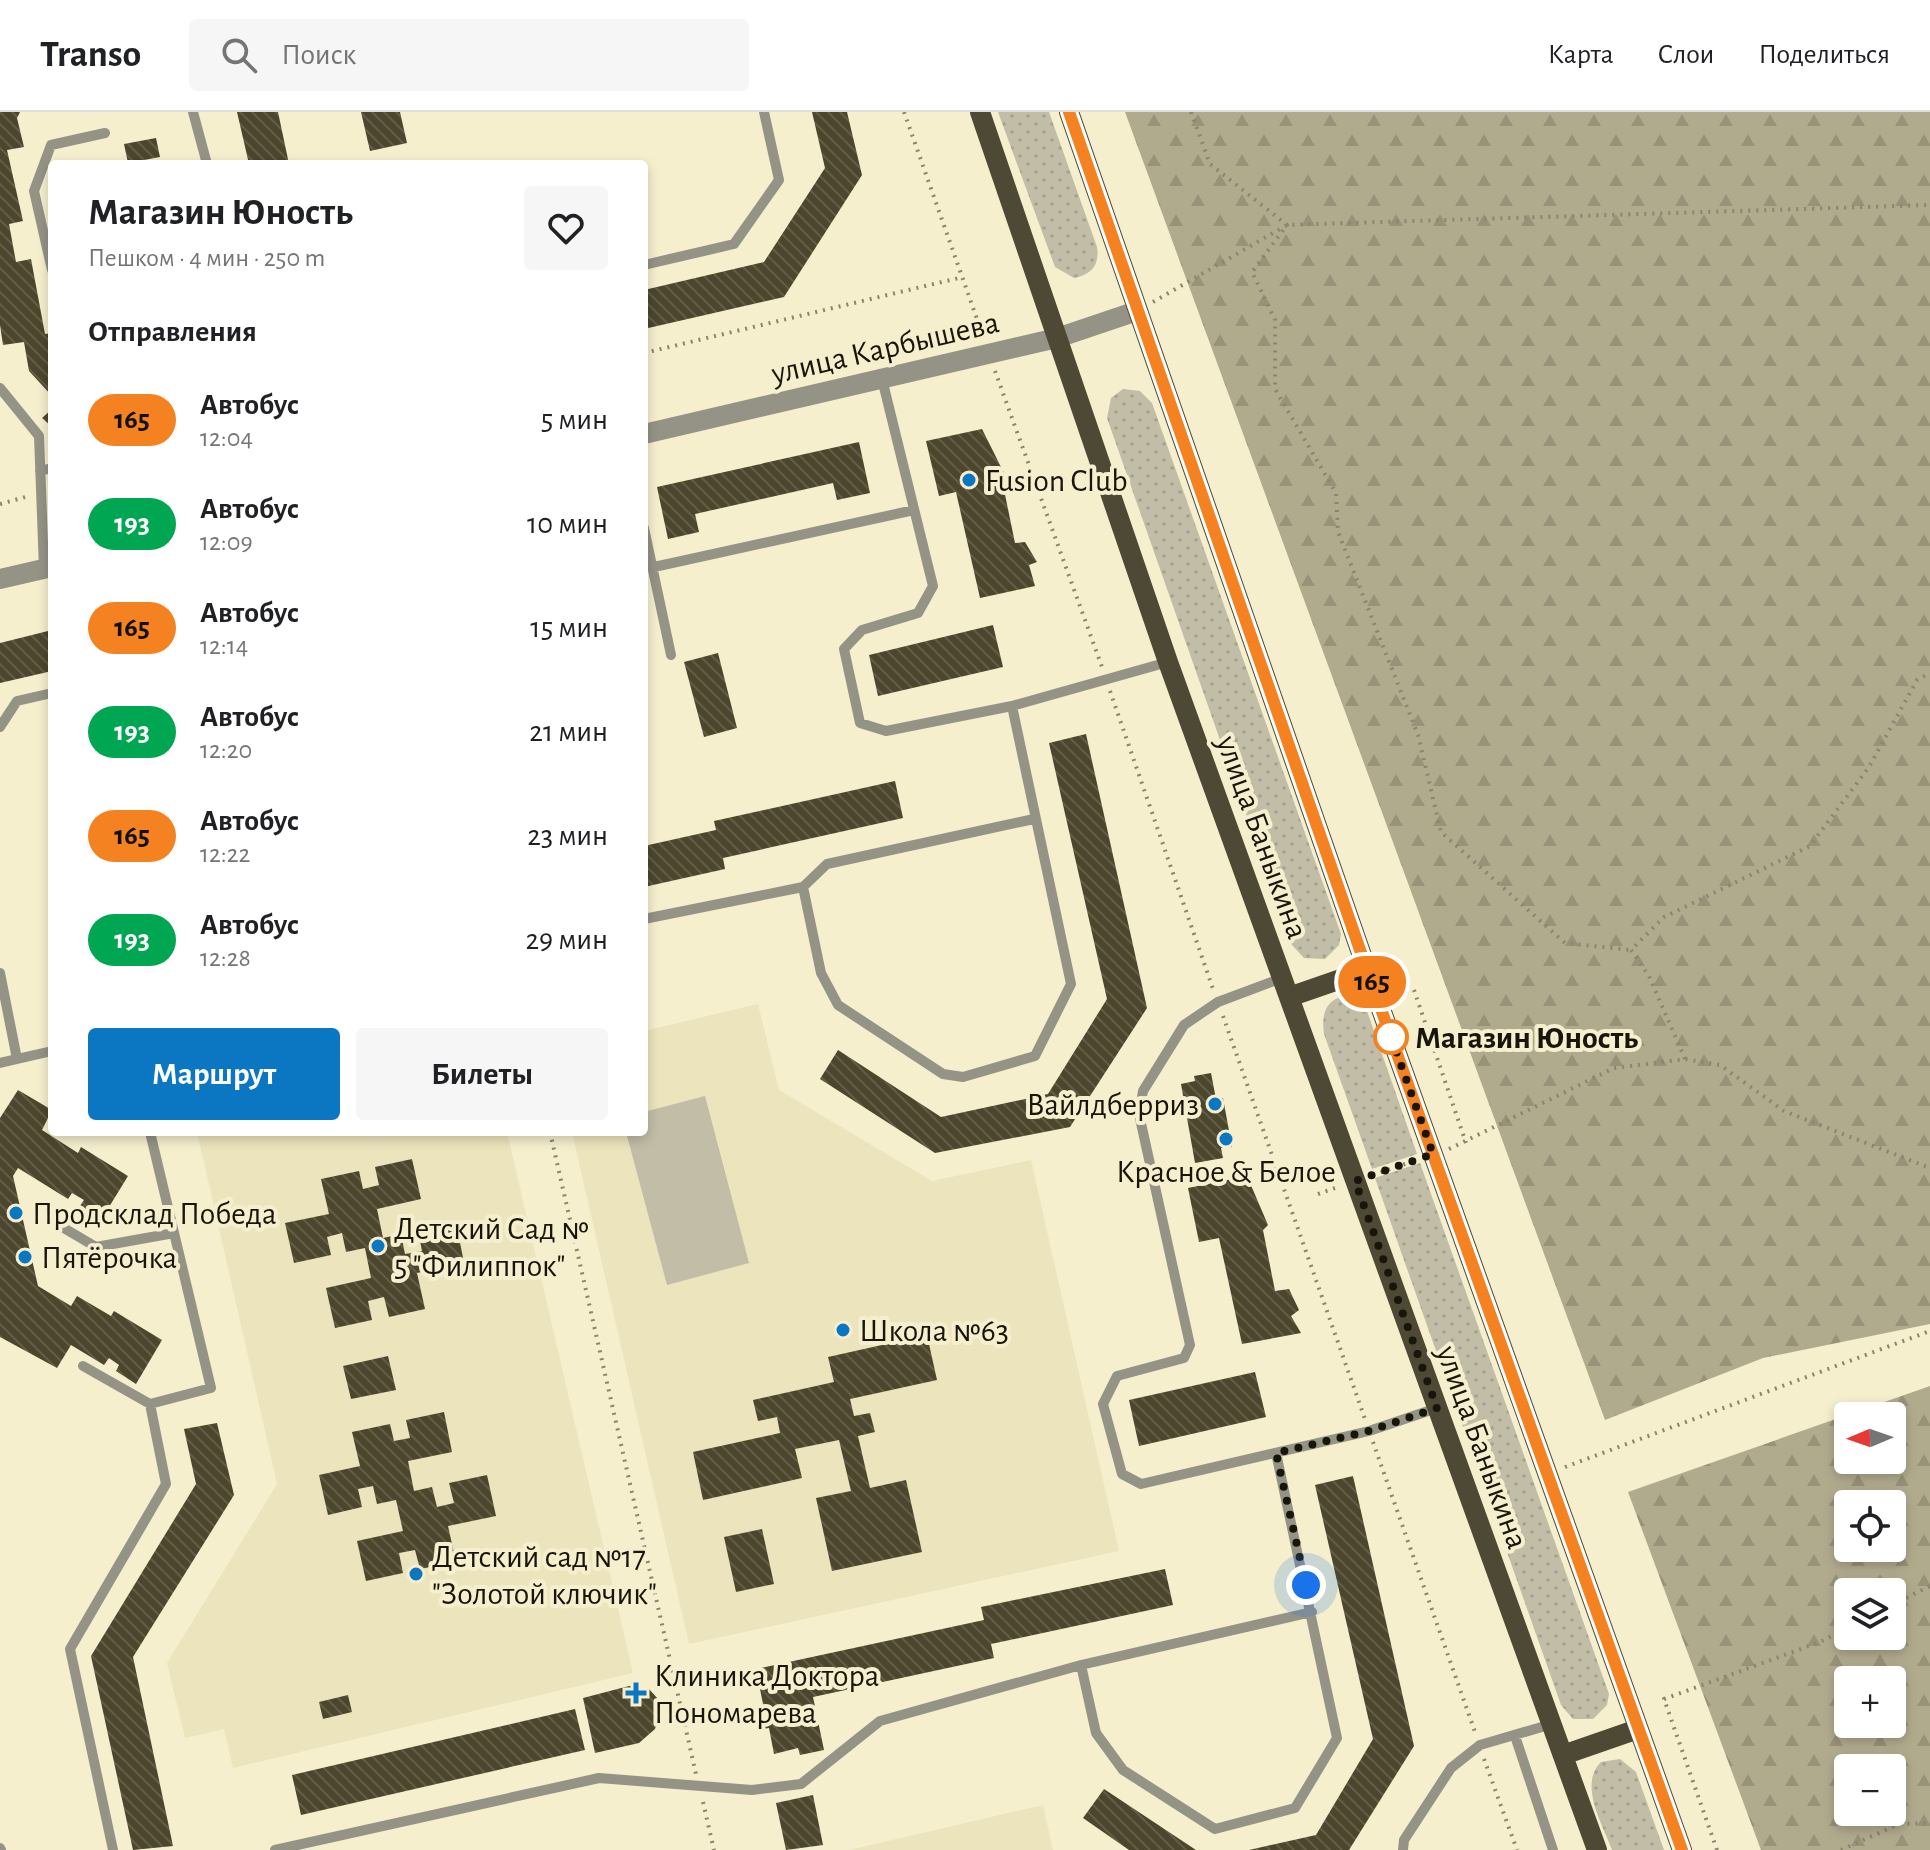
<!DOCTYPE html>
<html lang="ru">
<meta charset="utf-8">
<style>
body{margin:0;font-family:"Alegreya Sans",sans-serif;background:#f6f6f6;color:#202124;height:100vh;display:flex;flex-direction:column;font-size:30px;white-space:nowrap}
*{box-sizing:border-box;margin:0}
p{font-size:26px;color:#757577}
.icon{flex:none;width:44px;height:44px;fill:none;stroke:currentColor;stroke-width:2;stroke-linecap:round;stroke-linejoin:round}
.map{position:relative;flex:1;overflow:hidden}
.drawer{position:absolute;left:48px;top:48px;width:600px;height:976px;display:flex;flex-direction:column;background:#fff;border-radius:8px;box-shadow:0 4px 12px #0003}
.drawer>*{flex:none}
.badge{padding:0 16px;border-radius:26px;font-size:28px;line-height:52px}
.needle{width:52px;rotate:268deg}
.tools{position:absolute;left:1834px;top:1290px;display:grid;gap:16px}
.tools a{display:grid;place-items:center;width:72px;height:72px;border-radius:8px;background:#fff;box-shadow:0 4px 12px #0003;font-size:40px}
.you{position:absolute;width:40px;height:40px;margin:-20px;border:6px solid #fff;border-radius:50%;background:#1a73e8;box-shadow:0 0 0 12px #1a73e833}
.map>.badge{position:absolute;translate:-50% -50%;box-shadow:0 0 0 4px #fff}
h2{padding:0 40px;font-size:30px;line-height:72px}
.round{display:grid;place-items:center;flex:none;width:84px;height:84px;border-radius:8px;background:#f6f6f6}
.head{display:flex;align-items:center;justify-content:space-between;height:136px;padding:0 40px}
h1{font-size:38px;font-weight:700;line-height:60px}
.cta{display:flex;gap:16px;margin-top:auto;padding:16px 40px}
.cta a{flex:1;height:92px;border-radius:8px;background:#0b76c1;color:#fff;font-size:32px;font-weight:700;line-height:92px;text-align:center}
.cta a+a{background:#f6f6f6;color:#202124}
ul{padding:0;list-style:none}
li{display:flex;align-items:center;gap:24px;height:104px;padding:0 40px}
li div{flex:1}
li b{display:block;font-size:30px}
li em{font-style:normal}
li .badge{min-width:88px;font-weight:700;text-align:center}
header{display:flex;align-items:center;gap:48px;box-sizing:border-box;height:112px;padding:0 40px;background:#fff;border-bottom:2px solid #e0e0e0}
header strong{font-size:38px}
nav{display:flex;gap:44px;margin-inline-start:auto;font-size:28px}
.search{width:560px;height:72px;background:#f6f6f6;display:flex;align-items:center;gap:20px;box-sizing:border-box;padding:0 28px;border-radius:8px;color:#757577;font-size:30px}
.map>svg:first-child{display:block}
.built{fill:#ece4bc}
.green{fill:url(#green-dots)}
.forest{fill:url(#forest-firs);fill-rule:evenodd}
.pitch{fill:#c1bda7}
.building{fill:url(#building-back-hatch)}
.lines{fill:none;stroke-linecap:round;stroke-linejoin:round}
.path{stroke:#89856f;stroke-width:4;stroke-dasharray:2 6;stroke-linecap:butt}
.service{stroke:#959386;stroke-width:10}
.tertiary{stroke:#959386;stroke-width:20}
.primary{stroke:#4e4934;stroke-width:20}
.line-casing{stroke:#fff;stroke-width:18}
.line{stroke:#f58220;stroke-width:12}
.walk{stroke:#18160a;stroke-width:8;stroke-dasharray:0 14.4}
.poi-dot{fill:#0b76c1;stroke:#f5efce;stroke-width:3}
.stop-dot{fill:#fff;stroke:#f58220;stroke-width:4}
.labels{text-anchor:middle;stroke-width:8;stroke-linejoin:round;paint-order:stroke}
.street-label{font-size:32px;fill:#18160a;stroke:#f5efce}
.poi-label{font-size:32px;fill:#18160a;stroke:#f5efce;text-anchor:start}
.stop-label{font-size:32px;font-weight:bold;fill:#18160a;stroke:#f5efce;text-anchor:start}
</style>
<header>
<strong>Transo</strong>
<div class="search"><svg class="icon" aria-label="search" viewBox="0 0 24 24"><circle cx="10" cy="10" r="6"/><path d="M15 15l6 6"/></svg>Поиск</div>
<nav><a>Карта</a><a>Слои</a><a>Поделиться</a></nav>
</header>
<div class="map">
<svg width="1930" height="1738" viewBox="0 0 1930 1738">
<defs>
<pattern id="green-dots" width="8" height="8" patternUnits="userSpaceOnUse" patternTransform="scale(2)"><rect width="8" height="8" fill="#c1bda7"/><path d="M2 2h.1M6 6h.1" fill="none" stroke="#a5a28e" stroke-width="1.8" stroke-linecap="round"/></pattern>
<pattern id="forest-firs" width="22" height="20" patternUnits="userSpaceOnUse" patternTransform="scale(2)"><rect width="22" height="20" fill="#b1ab8e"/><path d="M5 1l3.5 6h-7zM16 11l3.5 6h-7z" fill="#989279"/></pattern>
<pattern id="building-back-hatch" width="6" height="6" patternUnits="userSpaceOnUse" patternTransform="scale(2)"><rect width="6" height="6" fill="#4b462c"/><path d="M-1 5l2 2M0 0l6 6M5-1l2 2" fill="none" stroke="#615d48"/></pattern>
</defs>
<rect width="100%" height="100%" fill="#f5efce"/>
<path class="built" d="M758,892l21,86 153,91 99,-21 88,391 -430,93 -117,-512h72v-101z
M197,1020h310l126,541 -400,95 -9,-39 -39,9 -18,-75 110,-179z
M1043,1693l10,45h-204z"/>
<path class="green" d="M998,0h51l48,135c3,18 -6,28 -23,31l-19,-11z
M1123,277l17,2 12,12 189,531 -2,11 -14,14 -21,-1 -12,-13 -185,-527 4,-20z
M1338,886l20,2 9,11 50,143 -45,15 -48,-135c-2,-14 -1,-30 14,-36z
M1420,1051l189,531 -2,11 -14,14h-20l-12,-14 -186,-527z
M1620,1647l16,13 28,78h-52c-9,-25 -34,-65 -11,-88z"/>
<path class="forest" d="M1125,0h805v1212l-167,34 -158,62z
M1930,1274v464h-169l-133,-358zM1848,1304h44v44h-44zM1848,1392h44v44h-44zM1848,1480h44v44h-44zM1848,1568h44v44h-44zM1848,1656h44v44h-44z"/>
<path class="pitch" d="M705,984l44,167 -82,22 -41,-153h18v-20z"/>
<path class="building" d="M0,0h20l-3,6 7,29 -17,3 16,71 -14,3 7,38 15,-3 14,75 7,-1v63l-23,-25 -5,-29 -21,3 -3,-20z
M237,0h41l11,52h-40z
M361,0h39l7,31 -37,8z
M812,0h35l15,63 -78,122 -140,32v-39l120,-28 61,-94z
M156,26l4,19 -32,6 -4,-19z
M52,297v18l-10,-9z
M982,317l23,46 -3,5 13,63 10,-1 12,20 -8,3 6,21 -55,12 -24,-106 -17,4 -13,-55z
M859,330l11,51 -33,7 -4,-17 -138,31 4,18 -31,7 -11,-52z
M993,513l10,42 -125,29 -9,-41z
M52,518v41l-52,12v-40z
M718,541l19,75 -33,9 -20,-75z
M1086,622l61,274 -77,119 -135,26 -115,-74 18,-29 103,67 107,-23 59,-95 -58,-256z
M895,669l8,37 -180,40 2,11 -81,18v-41l72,-16 -2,-9z
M1211,961l5,26 7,-1 9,49 -11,1 2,10 -28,5 -14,-79 14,-3 -1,-5z
M18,978l34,20 -10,20 36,23 3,-6 47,29 -27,44 -21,-14 4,-6 -12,-7 -4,6 -50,-31 -5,8 25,110 33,20 6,-10 34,20 3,-5 48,29 -26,44 -20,-13 3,-6 -10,-7 -5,7 -33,-20 -14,23 -57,-31v-219z
M412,1047l9,40 -44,10 6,29 18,-4 4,20 17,-3 -4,-21 38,-8 8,41 -47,10 8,36 -36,8 -5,-20 -16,4 4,19 -37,8 -9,-40 45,-10 -6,-30 -19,4 -4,-19 -15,4 4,18 -37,8 -9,-40 44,-9 -8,-35 38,-8 4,18 16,-4 -4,-18z
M1247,1064l21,49 -5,5 12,61 14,-2 10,21 -8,6 10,17 -59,11 -23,-106 -20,4 -11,-54z
M927,1223l10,45 -87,19 4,17 16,-3 5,19 -17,4 12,52 36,-8 16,72 -90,19 -16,-73 35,-7 -12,-51 -44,9 7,29 -99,22 -10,-48 87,-19 -3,-16 -19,4 -5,-21 81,-18 -6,-25z
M388,1244l8,34 -45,9 -8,-33z
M1255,1260l11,45 -127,29 -10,-46z
M444,1300l8,40 -44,9 6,30 18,-4 5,20 17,-4 -5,-20 38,-8 9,41 -48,10 8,36 -36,7 -5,-19 -16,3 4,20 -37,8 -9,-40 46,-10 -7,-31 -19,4 -4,-18 -15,3 4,18 -34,8 -9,-40 41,-9 -8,-34 38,-8 4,17 16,-3 -4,-18z
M217,1311l17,72 -101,162 40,189 -40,4 -42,-194 105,-172 -12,-55z
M1353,1364l61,270 -65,104h-100l67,-15 57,-96 -58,-254z
M762,1417l12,55 -38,8 -12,-55z
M1165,1457l8,36 -182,39 3,14 -181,39 11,53 -24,5 -2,-7 -24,6 -5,-26 -13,2 -4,-19 12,-2 -8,-40 228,-49 -3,-13z
M629,1574l20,3 9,10 3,13 -6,17 -16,14 -44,10 -12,-55z
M348,1583l4,17 -29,7 -4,-17z
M575,1597l10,41 -284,65 -9,-40z
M1104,1677l92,61h-67l-46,-32z
M813,1683l10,50 -37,5 -10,-47z"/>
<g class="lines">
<path class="path" d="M904,0l79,224
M1191,0l19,52 77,61 -35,47 23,48v69l61,104 2,39 80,203 23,97 124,111 66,7
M1153,190l134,-77 643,-20
M644,241l319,-76
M995,259l107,296
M0,392l29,-8
M1110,579l103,298
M1414,878l52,153
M1223,904l142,403
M1685,947l-36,-83 -18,-26 33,-33 146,-71 59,-79 48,-87 13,-7
M550,1020l146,642
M1449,1037l165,-81 71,-9 35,6 64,46 146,57
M1373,1063l41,-14
M1318,1082l20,-7
M1373,1330l102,290
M1565,1355l365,-136
M1892,1493l38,-19
M1484,1647l33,91
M703,1690l11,48
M1717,1738l-53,-151 156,-57 28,-14
M1841,1738l58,-26 31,-1"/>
<path class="service" d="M193,0l14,52
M644,153l90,-21 45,-64 -15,-68
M52,158l-18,-79 17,-46 54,-12
M882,267l51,207 -15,27 -56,17 -18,19 16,74 26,8 126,-25 156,-44
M0,276l39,48 5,133
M40,359l12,-3
M644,416l27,127
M654,455l260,-57
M0,615l17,-26 35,-8
M803,775l18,86 17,32 105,69 20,3 72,-21 36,-72 -59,-278
M644,807l159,-32 24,-23 207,-45
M0,861l17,86
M1282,866l-64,24 -34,23 -41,66 -4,23 51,231 -6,13 -67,18 -14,28 19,70 19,10 228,-53 68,-23
M0,951l52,-12
M57,1112l39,23 78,-14
M83,1254l67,38
M1081,1553l15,68 27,37 92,59 80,-21 42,-70 -61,-285
M1515,1624l38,114
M0,1736l1,2
M113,1738l-43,-201 96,-165 -16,-80 61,-16 -61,-256
M275,1738l324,-72 153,12 49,-6 79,-63 201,-56 231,-53
M1403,1738l1,-10 47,-72 29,-23 72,-21"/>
<path class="tertiary" d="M644,322l413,-96 80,-27
M0,467l52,-12"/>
<path class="primary" d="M980,0l188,550 429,1188
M1069,0l298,858 315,880
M1289,885l78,-27
M1563,1643l75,-26"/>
</g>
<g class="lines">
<g class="line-casing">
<path id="line" d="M1069,0l298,858 315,880"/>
</g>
<use href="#line" class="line"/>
<path class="walk" d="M1306,1473l-30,-132 93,-22 68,-23 -82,-227 78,-27 -42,-117"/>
</g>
<g class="poi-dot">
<circle cx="969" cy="368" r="8"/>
<circle cx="1215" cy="992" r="8"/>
<circle cx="1226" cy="1027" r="8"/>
<circle cx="16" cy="1101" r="8"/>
<circle cx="378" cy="1134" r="8"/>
<circle cx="25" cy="1145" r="8"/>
<circle cx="843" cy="1218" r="8"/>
<circle cx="416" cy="1462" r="8"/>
<path d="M632 1569h8v8h8v8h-8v8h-8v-8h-8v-8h8z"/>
</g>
<circle class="stop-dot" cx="1391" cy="925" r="16"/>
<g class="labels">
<g class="street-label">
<text transform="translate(885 235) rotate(-13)" y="11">улица Карбышева</text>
<text transform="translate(1263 725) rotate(70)" y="11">улица Баныкина</text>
<text transform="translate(1483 1335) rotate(70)" y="11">улица Баныкина</text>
</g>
<g class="poi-label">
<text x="985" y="379">Fusion Club</text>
<text x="1199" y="1003" text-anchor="end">Вайлдберриз</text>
<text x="1226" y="1070" text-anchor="middle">Красное &amp; Белое</text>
<text x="32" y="1112">Продсклад Победа</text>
<text x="394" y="1127">Детский Сад №<tspan x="394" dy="37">5 "Филиппок"</tspan></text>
<text x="41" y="1156">Пятёрочка</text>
<text x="859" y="1229">Школа №63</text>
<text x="432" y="1455">Детский сад №17<tspan x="432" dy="37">"Золотой ключик"</tspan></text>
<text x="654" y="1574">Клиника Доктора<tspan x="654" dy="37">Пономарева</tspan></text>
</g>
<g class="stop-label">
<text x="1415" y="936">Магазин Юность</text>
</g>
</g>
</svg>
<div class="tools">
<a><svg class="needle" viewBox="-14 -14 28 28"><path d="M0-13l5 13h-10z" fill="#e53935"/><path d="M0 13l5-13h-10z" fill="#757577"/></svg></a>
<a><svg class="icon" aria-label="locate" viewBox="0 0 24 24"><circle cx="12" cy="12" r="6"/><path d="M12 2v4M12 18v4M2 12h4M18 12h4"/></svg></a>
<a><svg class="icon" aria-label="layers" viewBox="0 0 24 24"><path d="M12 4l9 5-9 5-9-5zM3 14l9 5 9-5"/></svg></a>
<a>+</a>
<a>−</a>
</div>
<div class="you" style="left:1306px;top:1473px"></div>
<b class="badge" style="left:1372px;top:870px;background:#f58220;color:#111">165</b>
<section class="drawer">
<div class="head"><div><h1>Магазин Юность</h1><p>Пешком · 4 мин · 250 m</p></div><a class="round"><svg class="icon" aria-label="heart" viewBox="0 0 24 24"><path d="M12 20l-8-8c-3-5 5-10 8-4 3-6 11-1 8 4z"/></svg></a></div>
<h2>Отправления</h2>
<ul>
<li><span class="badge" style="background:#f58220;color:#111">165</span><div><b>Автобус</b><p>12:04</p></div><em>5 мин</em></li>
<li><span class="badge" style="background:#00a651;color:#fff">193</span><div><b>Автобус</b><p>12:09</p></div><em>10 мин</em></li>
<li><span class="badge" style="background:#f58220;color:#111">165</span><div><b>Автобус</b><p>12:14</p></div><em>15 мин</em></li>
<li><span class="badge" style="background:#00a651;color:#fff">193</span><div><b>Автобус</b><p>12:20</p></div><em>21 мин</em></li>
<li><span class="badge" style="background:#f58220;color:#111">165</span><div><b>Автобус</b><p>12:22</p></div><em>23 мин</em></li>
<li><span class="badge" style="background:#00a651;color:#fff">193</span><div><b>Автобус</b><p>12:28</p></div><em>29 мин</em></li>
</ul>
<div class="cta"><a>Маршрут</a><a>Билеты</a></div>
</section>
</div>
